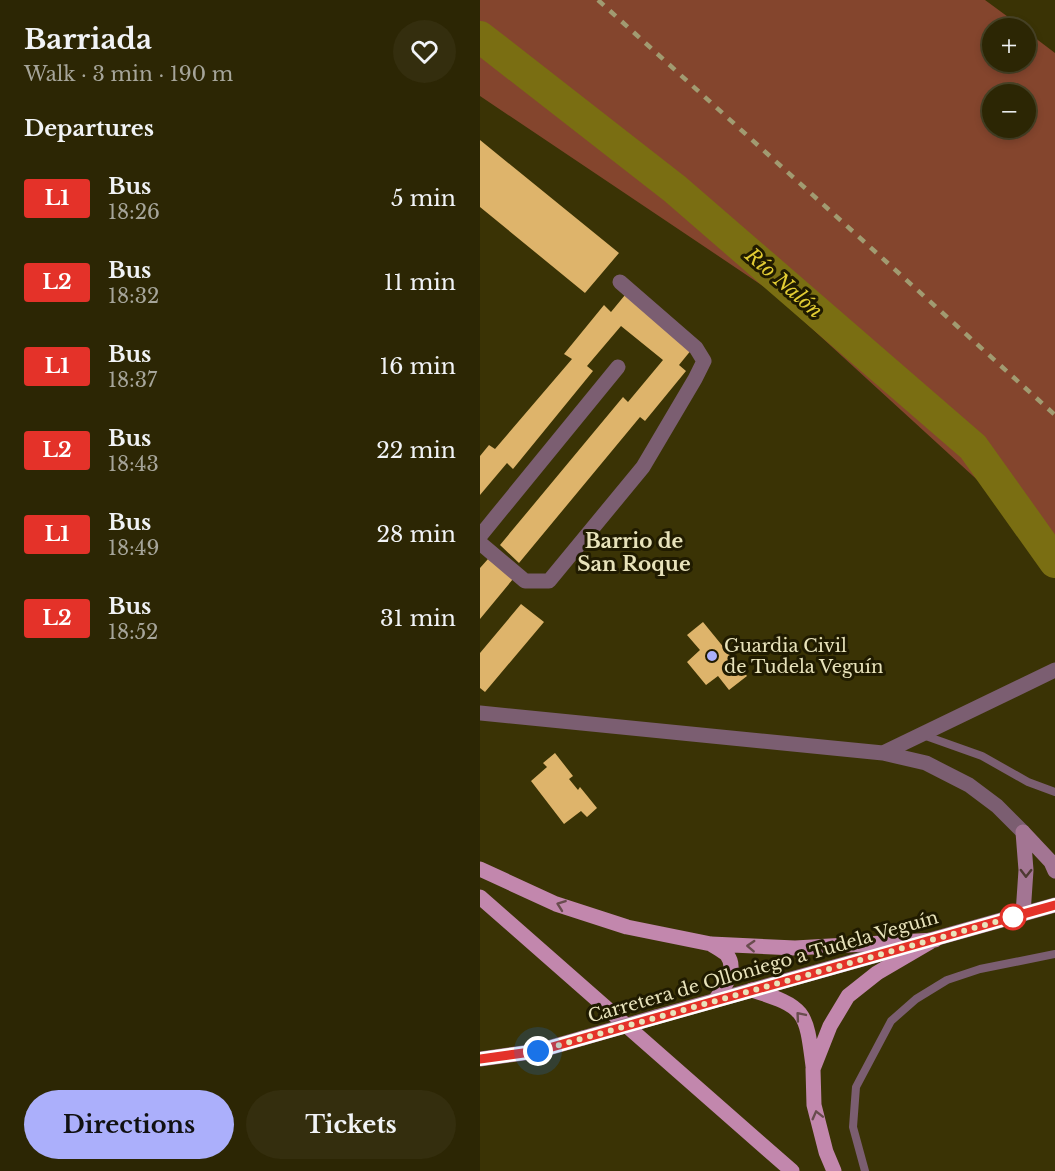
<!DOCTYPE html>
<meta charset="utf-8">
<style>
body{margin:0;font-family:"Libre Baskerville",serif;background:#342e0e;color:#f1f3f6;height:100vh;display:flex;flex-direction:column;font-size:22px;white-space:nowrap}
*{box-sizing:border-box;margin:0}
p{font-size:20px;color:#a6a59a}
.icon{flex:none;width:33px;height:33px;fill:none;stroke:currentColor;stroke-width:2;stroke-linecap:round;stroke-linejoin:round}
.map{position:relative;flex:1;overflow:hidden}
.details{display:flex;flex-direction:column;background:#2c2604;width:480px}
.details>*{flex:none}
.badge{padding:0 12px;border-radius:4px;font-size:21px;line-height:39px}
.buttons{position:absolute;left:502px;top:18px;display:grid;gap:12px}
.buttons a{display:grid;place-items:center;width:54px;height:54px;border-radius:50%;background:#2c2604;box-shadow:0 3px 9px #0003,0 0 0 2px #484326;font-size:30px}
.you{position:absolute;width:30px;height:30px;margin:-15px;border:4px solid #fff;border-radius:50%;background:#1a73e8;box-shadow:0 0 0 9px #1a73e833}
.map>.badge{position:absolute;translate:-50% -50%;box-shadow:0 0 0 3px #fff}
h2{padding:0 24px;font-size:22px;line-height:54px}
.round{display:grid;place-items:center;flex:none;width:63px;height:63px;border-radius:32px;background:#342e0e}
.overview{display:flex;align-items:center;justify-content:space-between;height:102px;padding:0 24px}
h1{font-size:28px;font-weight:800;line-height:45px}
.cta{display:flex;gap:12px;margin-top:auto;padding:12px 24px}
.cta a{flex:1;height:69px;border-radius:36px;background:#abaffb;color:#111;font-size:24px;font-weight:800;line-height:69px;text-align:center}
.cta a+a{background:#342e0e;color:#f1f3f6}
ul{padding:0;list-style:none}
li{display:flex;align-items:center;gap:18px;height:84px;padding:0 24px}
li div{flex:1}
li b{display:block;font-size:22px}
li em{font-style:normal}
li .badge{min-width:66px;font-weight:700;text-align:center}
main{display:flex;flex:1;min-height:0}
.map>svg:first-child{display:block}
.green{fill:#84452d;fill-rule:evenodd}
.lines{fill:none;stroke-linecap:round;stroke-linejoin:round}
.river{stroke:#7a6e12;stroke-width:32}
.building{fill:#deb46b}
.lane{stroke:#7b5e71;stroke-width:8}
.street{stroke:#7b5e71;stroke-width:15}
.secondary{stroke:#a37593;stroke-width:15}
.primary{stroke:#c287ad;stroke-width:15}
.rail{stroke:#a19b71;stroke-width:4.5;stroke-dasharray:8 8;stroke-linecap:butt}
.secondary-bridge{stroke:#a37593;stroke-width:15}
.oneway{stroke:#4e3a33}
.oneway2{stroke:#694c4e}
.line-casing{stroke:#fff;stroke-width:14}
.line{stroke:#e43229;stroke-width:9}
.walk{stroke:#e8e3bb;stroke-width:6;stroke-dasharray:0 10.8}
.poi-dot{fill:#abaffb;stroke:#201b00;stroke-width:2}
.stop-dot{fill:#fff;stroke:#e43229;stroke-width:3}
.labels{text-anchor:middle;stroke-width:6;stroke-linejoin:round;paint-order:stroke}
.poi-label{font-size:18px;fill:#e8e3bb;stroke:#201b00;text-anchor:start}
.street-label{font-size:18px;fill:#e8e3bb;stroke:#201b00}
.water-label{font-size:20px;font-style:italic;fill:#e2cc33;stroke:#201b00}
.neighbourhood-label{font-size:20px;font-weight:bold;fill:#e8e3bb;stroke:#201b00}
</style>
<main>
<section class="details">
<div class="overview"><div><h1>Barriada</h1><p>Walk · 3 min · 190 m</p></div><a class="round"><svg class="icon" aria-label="heart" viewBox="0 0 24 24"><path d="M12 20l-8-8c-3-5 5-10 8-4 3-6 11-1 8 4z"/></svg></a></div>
<h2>Departures</h2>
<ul>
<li><span class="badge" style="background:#e43229;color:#fff">L1</span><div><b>Bus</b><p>18:26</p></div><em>5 min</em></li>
<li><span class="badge" style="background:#e43229;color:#fff">L2</span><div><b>Bus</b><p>18:32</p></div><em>11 min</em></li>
<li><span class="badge" style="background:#e43229;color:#fff">L1</span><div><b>Bus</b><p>18:37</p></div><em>16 min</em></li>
<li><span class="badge" style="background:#e43229;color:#fff">L2</span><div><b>Bus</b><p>18:43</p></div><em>22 min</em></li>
<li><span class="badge" style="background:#e43229;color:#fff">L1</span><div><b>Bus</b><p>18:49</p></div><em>28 min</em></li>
<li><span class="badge" style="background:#e43229;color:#fff">L2</span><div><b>Bus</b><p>18:52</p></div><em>31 min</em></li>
</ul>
<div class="cta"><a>Directions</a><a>Tickets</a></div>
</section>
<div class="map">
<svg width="575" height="1171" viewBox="0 0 575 1171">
<rect width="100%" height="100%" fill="#3a3305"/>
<path class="green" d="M0,0h505l38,28h-30v34h33v-31l29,22v498l-283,-259 -292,-196zM513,94h33v34h-33z"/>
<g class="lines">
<path class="river" d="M0,37l195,152 298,258 82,115"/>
</g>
<path class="building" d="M0,140l139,113 -34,40 -105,-86z
M145,295l67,54 -13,16 7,6 -41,50 -5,-4 -121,146 -19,-18 123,-148 5,5 35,-42 -42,-34 -34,40 6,5 -80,98 -6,-6 -27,32v-39l9,-11 6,4 77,-90 -8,-5 40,-49 7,7z
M8,559l25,20 -33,40v-51z
M41,604l23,18 -59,70 -5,-4v-35z
M223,622l44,54 -18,14 -11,-14 -12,9 -19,-23 13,-12 -13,-15z
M75,753l18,23 -4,3 9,11 2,-3 17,21 -10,9 -6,-6 -17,13 -33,-43 16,-14 -4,-4z"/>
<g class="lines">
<path class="lane" d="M443,735l59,21 46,26 27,10
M385,1171l-12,-44 3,-40 35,-66 25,-22 31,-19 33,-11 75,-15"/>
<path class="street" d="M0,536l138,-169
M0,543l45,38h24l94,-114 52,-88 9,-18 -8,-13 -76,-66
M0,713l403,40 43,10 43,22 28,21 26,26
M403,753l172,-83"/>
<path class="secondary" d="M543,832l28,30 4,9
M543,914l3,-44 -3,-38
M176,1017l399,-112
M0,1059l58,-8 45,-13"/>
<path class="primary" d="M0,869l76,35 71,23 84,17 84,4 140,-8
M0,897l312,274
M231,944c4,3 12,7 16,11 11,14 -3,33 -11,44
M272,990c54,17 54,21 61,76
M354,1171l-8,-19 -12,-47 -1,-36 17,-43 18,-30 29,-23 53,-31"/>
<path class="rail" d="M118,0l457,415"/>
<path class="secondary-bridge" d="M103,1038l73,-21"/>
</g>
<defs><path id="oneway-chevron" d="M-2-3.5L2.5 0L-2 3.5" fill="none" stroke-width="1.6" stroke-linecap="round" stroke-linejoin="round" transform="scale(1.5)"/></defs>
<use class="oneway" href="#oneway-chevron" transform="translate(546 873) rotate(91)"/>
<g class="oneway2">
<use href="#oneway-chevron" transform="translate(81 905) rotate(-160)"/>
<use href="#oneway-chevron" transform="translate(271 946) rotate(-177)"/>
<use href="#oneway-chevron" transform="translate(320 1016) rotate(-130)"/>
<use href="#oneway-chevron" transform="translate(337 1115) rotate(-104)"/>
</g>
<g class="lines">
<g class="line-casing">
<path id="line" d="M0,1059l58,-8 517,-146"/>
</g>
<use href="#line" class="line"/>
<path class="walk" d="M58,1051l475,-134"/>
</g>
<circle class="poi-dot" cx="232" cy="656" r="6"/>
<circle class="stop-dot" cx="533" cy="917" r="12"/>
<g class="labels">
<g class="poi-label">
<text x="244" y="652">Guardia Civil<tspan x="244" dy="21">de Tudela Veguín</tspan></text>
</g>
<g class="street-label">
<text transform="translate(283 967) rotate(-16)" y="6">Carretera de Olloniego a Tudela Veguín</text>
</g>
<g class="water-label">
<text transform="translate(304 283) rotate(41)" y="7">Río Nalón</text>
</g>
<g class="neighbourhood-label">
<text x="154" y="548">Barrio de<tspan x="154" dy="23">San Roque</tspan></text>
</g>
</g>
</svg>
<div class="buttons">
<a>+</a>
<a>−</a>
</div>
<div class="you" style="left:58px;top:1051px"></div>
</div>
</main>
